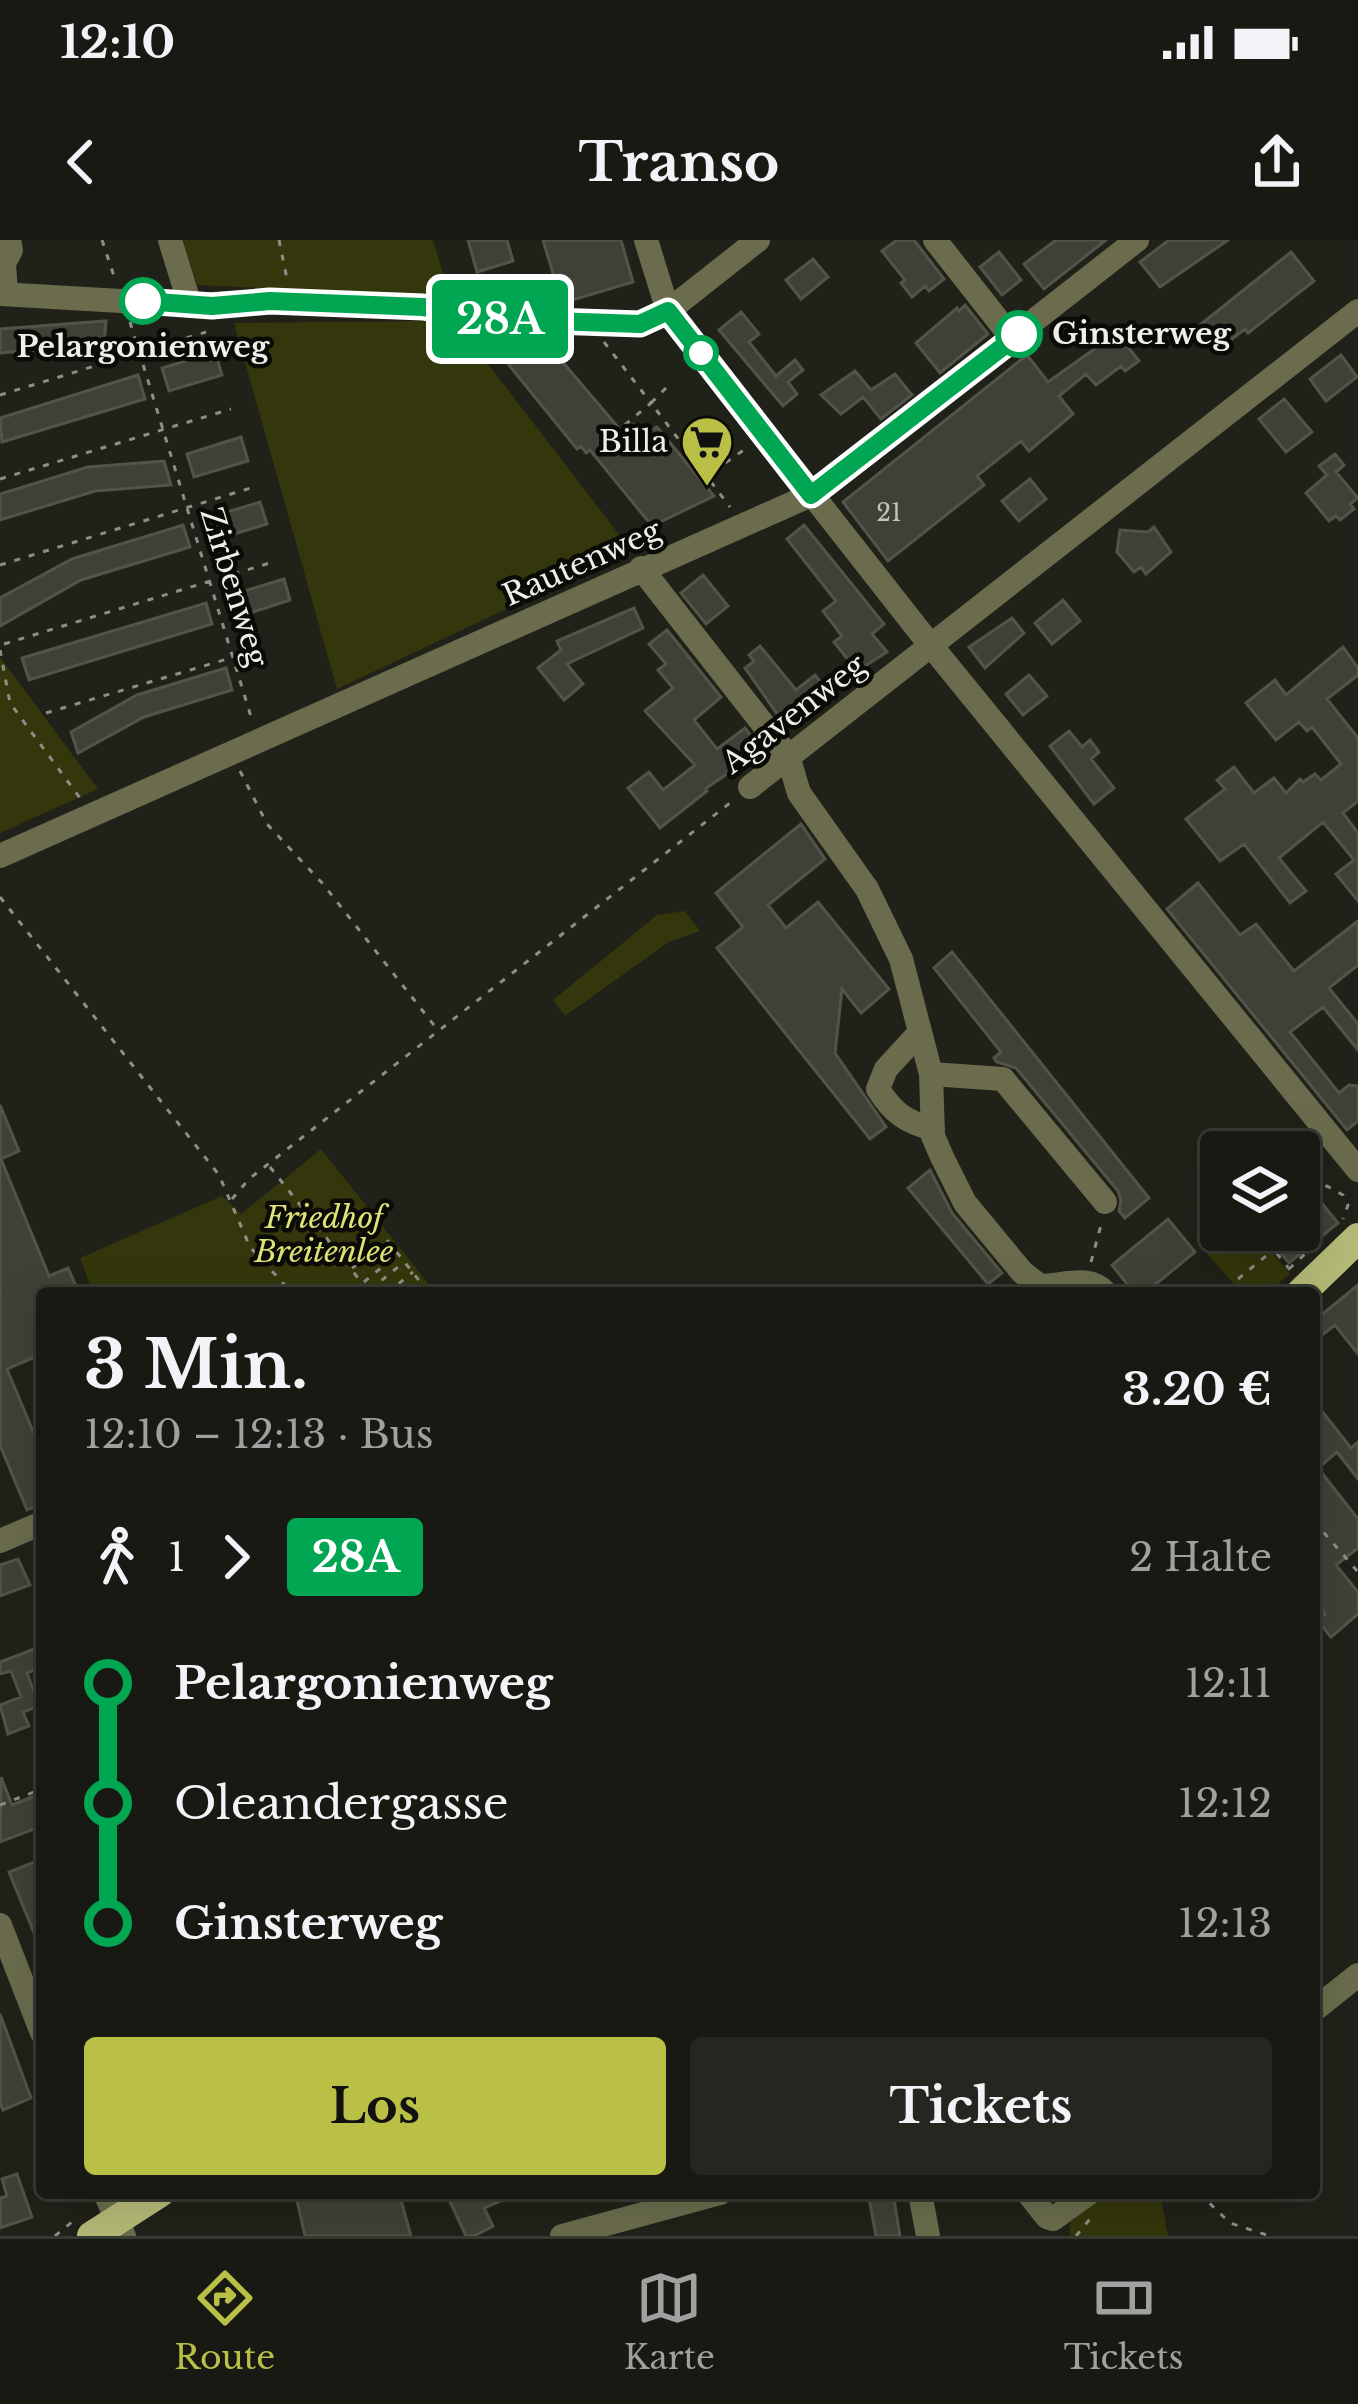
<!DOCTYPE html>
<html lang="de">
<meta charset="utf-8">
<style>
body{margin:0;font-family:"Libre Baskerville",serif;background:#252620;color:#f1f3f6;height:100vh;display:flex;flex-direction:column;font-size:45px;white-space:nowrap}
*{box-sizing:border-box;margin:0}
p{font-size:39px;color:#9fa09f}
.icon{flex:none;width:66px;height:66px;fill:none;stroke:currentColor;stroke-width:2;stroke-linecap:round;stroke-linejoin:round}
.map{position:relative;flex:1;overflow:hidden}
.side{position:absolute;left:36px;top:1047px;width:1284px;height:912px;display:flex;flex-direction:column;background:#181912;border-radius:12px;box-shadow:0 12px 48px #0002,0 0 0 3px #363832}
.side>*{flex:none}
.badge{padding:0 24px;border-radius:9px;font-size:42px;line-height:78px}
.buttons{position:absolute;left:1200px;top:891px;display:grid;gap:24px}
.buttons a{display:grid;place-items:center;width:120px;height:120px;border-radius:12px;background:#181912;box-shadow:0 12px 48px #0002,0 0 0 3px #363832;font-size:60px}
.map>.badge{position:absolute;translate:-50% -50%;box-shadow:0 0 0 6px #fff}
.legs{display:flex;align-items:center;gap:18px;height:132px;padding:0 48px;font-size:39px}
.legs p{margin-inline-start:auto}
.summary{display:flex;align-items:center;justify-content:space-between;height:204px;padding:0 48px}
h1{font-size:66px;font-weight:800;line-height:90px}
.action{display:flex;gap:24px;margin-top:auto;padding:24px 48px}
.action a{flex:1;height:138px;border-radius:12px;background:#bac045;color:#111;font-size:48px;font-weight:800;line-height:138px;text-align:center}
.action a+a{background:#252620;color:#f1f3f6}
ul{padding:0 48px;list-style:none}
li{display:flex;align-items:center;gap:42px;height:120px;font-size:45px}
li i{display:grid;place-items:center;width:18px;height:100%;margin:0 15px;background:currentColor}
li i::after{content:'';width:30px;height:30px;margin:-15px;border:9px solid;border-radius:50%;background:#181912}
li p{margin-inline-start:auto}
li:first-child i{background:linear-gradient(#0000 50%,currentColor 0)}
li:last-child i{background:linear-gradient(currentColor 50%,#0000 0)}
.status{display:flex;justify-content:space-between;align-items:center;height:84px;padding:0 60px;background:#181912;direction:ltr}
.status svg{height:33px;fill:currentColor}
header{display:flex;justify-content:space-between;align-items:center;height:156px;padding:0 48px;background:#181912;font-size:54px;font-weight:800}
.tab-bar{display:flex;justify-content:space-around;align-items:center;height:168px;border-top:3px solid #363832;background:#181912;font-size:33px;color:#9fa09f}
.tab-bar a{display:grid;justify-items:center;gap:6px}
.tab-bar .selected{color:#bac045}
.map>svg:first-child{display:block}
.green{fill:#34360b}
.building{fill:#3f4036;stroke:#525449;stroke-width:3}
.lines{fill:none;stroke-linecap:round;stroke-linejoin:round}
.path{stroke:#8d8e86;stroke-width:3;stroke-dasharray:6 9;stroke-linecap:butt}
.minor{stroke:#6a6c4d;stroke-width:24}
.major{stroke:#b5ba77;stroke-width:30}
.line-1-casing{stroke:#fff;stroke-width:27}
.line-1{stroke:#00a651;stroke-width:18}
.stop-1-dot{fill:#fff;stroke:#00a651;stroke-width:6}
.labels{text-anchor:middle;stroke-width:9;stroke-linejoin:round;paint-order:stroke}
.number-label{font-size:24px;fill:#c2c3bc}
.stop-label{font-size:30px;font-weight:bold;fill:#eeefe8;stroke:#0a0a07;text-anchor:start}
.poi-label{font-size:30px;fill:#eeefe8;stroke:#0a0a07;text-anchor:end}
.street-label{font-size:30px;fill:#eeefe8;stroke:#0a0a07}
.park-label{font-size:30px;font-style:italic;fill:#dde375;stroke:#0a0a07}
</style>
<div class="status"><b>12:10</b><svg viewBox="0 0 49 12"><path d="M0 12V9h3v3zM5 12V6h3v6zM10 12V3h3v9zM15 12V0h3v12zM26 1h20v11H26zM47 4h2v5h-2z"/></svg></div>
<header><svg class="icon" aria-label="back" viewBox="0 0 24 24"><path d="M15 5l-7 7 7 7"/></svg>Transo<svg class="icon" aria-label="share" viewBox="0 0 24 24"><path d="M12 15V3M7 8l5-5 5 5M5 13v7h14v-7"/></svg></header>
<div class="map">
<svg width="1358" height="1996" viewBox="0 0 1358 1996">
<rect width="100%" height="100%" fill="#202118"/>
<path class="green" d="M183,0h250l17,57 -253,-12z
M435,81l30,13 166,216 -294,139 -103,-366z
M0,417l98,132 -98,44z
M685,671l15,20 -31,11 -104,74 -12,-16 104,-85z
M321,909l115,144h-343l-13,-35 142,-62 19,18z
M1222,990h32l36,44 -23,19h-25l-41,-46z
M1105,1953h55l8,43h-98v-14z"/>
<path class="building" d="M468,0h39l6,21 -36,11z
M543,0h78l12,42 -64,19 -8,-26 -7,2z
M897,0h17l30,39 -15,12 -4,-5 -13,11 -11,-14 4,-3 -23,-29z
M1056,0h50l-62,49 -20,-25z
M1169,0h59l-68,47 -20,-25z
M999,12l22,28 -19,15 -22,-28z
M1291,12l23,29 -66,52 -3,-4 -31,24 -19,-24z
M813,19l15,18 -27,22 -15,-19z
M965,65l23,29 -48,39 -24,-30 41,-35 2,3z
M741,72l18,22 -10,8 27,34 19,-16 8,10 -15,12 9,12 -14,12 -64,-76z
M106,81l-2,23 -104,9v-24z
M1117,93l22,28 -14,10 -4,-5 -25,19 -10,-11 -27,22 14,18 -44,37 -8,-10 -44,35 7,9 -96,76 -45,-59 184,-147 21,27z
M549,106l74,87 11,-9 9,11 14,-8 57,69 -62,30 -62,-76 -4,3 -5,-7 -4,3 -68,-84 15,-12 8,8z
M215,112l7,23 -53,16 -7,-23z
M1341,115l16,22 -31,24 -16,-22z
M855,131l16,19 24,-16 17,21 -31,24 -18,-22 -22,17 -20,-19z
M138,135l7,24 -143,43 -2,-24z
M1284,159l28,33 -26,20 -27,-33z
M241,197l7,24 -54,16 -7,-23z
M1335,214l9,11 -8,7 22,26 -8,6 4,5 -14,11 -4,-4 -7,5 -23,-28 21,-18 -8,-9z
M164,221l7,24 -76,6 -95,29v-26l88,-27z
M1030,239l16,20 -27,22 -17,-20z
M260,262l7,22 -53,16 -7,-22z
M183,285l7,22 -109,33 -81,46v-28l72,-39z
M804,285l80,99 -12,10 15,18 -30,19 -23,-29 8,-6 -19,-25 13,-10 -49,-62z
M1154,287l17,25 -25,22 -5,-7 -7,5 -17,-20 3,-22 28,2z
M703,335l25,31 -22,18 -25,-31z
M284,339l6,21 -52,17 -7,-22z
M1063,360l17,21 -28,23 -17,-21z
M206,363l6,21 -183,56 -7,-22z
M634,368l9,20 -76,36 16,20 -19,16 -26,-32 23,-18 -4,-9z
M1012,378l12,15 -39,35 -16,-21z
M667,390l54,67 -27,23 23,29 28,-21 17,22 -57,39 2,2 -47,37 -32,-40 21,-16 14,18 32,-25 -50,-54 28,-23 -15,-18 8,-6 -17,-20z
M760,406l36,44 19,-15 15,19 -43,34 -42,-60 9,-7 -5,-6z
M1343,407l15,21v7l-31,24 31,39v63l-15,12 15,20v68l-22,-27 18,-14 -31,-38 -44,36 27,33 -16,12 -46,-59 -24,17 -34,-42 39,-30 -8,-9 17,-13 20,26 20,-15 12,15 14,-14 3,3 12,-8 6,6 20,-16 -29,-37 -5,4 -8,-9 -23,18 -30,-37 29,-23 11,15z
M226,428l6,22 -88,27 -66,36 -7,-21 66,-37z
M1029,435l18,21 -24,19 -17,-21z
M1069,491l13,16 8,-7 9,12 -8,7 23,29 -20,16 -44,-58z
M801,584l24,35 -57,46 18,23 32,-26 71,87 -28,24 -19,-24 -7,64 51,74 -16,12 -153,-191 26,-21 -27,-34z
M1198,643l42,52 16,-11 38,47 64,-50v44l-29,23 29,36v26l-35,-43 -33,25 49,61 10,-8 9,1v35l-11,9 -180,-221z
M952,712l197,246 -24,20 -6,-7 2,-11 -3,-9 -102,-123 -19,-6 -3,-4 7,-6 -67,-84z
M0,865l19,46 -18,8 48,117 19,-8 11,25h-37v61l-35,15 35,84v50l-15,7 -27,-65z
M930,930l22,43 50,60 -14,11 -80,-96z
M1316,956l22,27 -49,40 -27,-33h37v-21z
M1168,979l27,33 -50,41h-11l-22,-28z
M1358,1045v69l-23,-29 -21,16v-20z
M1314,1161l37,47 7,-6v37l-21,-27 -19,16 40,51v29l-22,17 22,27v22l-27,23 -14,-17 8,-6 -11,-22z
M18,1319l12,26 -30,11v-31z
M42,1406v21l-15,6 12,33 -16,6 6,14 -21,8 -8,-29 21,-8 -10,-26 -11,3v-12z
M1,1537l11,28 30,-12v33l-42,16z
M37,1621l5,13 -1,76 -32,-78z
M0,1774l31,84 -28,12 -3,-7z
M17,1934l15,43 -32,11v-30l7,-2 -5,-17z
M309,1953h90l12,43h-106l-9,-40z
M446,1953h73l-35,15 9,18 -19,10h-8z
M868,1953h25l7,43h-24z"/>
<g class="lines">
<path class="path" d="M102,0l13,39
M279,0l8,39
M130,82l122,398
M604,102l47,61 -31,26
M666,148l-15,15 79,104
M0,155l206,-63
M0,239l231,-70
M701,240l47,-33
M0,325l254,-78
M4,404l272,-83
M0,410l10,53 70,95
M46,473l188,-56
M240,531l27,53 56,60 114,145
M0,657l219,278 31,72 42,46
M270,927l100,126
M232,959l17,-20 486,-380
M1299,961l28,-15 16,9 5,10 -5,14
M1258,990l32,40
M1091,1022l10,-37
M352,1028l35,-28 42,53
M1289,1029l16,-15
M1238,1039l34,-28
M364,1042l34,-28
M370,1050l34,-28
M387,1053l26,-21
M1314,1281l44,51
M0,1565l42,-16
M1199,1953l31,30 40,13
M179,1961l14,-8
M55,1996l17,-14
M1076,1996l14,-17"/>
<path class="minor" d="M170,0l20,65
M646,0l22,71 252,321 438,538
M935,0l77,98
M0,54l190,11 80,-4 153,6 73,12 144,5 28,-13 90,-71
M6,54l-2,-31 7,-13 -2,-10
M641,328l147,188 11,37 68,96 34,70 30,115 2,62 9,21 23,46 57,69 18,14c23,0 49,-12 66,7
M750,547l608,-476
M0,616l811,-361 326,-255
M920,792l-34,37 -8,20c15,24 28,33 55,40
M931,834l72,5 102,123
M0,1301l42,-18
M0,1685l42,108
M1314,1770l44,-35
M105,1953l19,43
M920,1953l8,43
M1028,1953l19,24 6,2 36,-26
M562,1996l158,-43"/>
<path class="major" d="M1301,1053l57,-55
M92,1996l67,-43"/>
</g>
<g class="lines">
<g class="line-1-casing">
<path id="line-1" d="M143,61l69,5 58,-5 153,6 73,12 144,5 28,-13 143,184 208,-161"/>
</g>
<use href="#line-1" class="line-1"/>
</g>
<defs>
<g id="supermarket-pin" transform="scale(2.7)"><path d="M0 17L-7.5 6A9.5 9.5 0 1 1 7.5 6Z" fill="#bac045" stroke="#0a0a07"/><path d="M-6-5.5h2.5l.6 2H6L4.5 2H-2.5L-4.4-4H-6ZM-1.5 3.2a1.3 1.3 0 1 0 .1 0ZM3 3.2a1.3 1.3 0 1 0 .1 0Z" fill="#111"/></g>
</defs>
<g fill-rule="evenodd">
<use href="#supermarket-pin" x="707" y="202"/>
</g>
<g class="stop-1-dot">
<circle cx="143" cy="61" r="21"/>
<circle cx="1019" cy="94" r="21"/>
<circle cx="701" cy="113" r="15"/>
</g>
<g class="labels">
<g class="number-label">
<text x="889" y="281">21</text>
</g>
<g class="stop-label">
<text x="1052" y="104">Ginsterweg</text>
<text x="143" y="117" text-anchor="middle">Pelargonienweg</text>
</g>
<g class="poi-label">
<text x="668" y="212">Billa</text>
</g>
<g class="street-label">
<text transform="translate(582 323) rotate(-24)" y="10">Rautenweg</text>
<text transform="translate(234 347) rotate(73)" y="10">Zirbenweg</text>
<text transform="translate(794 474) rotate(-38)" y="10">Agavenweg</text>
</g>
<g class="park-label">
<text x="324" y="988">Friedhof<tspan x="324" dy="34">Breitenlee</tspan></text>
</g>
</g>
</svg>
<div class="buttons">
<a><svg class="icon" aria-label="layers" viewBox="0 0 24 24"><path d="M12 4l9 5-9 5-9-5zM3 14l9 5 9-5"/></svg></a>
</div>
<b class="badge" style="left:500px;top:79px;background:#00a651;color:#fff">28A</b>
<section class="side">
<div class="summary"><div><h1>3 Min.</h1><p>12:10 – 12:13 · Bus</p></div><b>3.20 €</b></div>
<div class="legs"><svg class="icon" aria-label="walk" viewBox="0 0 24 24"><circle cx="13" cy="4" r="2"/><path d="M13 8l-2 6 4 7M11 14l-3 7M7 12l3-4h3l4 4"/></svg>1<svg class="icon" aria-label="forward" viewBox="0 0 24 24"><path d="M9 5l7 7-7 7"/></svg><b class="badge" style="background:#00a651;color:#fff">28A</b><p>2 Halte</p></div>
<ul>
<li><i style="color:#00a651"></i><b>Pelargonienweg</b><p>12:11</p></li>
<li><i style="color:#00a651"></i><span>Oleandergasse</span><p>12:12</p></li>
<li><i style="color:#00a651"></i><b>Ginsterweg</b><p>12:13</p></li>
</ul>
<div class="action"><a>Los</a><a>Tickets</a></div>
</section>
</div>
<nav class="tab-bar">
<a class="selected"><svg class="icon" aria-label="directions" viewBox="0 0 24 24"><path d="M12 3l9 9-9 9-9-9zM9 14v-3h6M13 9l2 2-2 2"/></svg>Route</a>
<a><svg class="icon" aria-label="map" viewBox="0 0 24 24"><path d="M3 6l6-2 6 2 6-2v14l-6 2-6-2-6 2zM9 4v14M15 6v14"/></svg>Karte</a>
<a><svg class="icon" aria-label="tickets" viewBox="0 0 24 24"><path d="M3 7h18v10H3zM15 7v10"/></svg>Tickets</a>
</nav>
